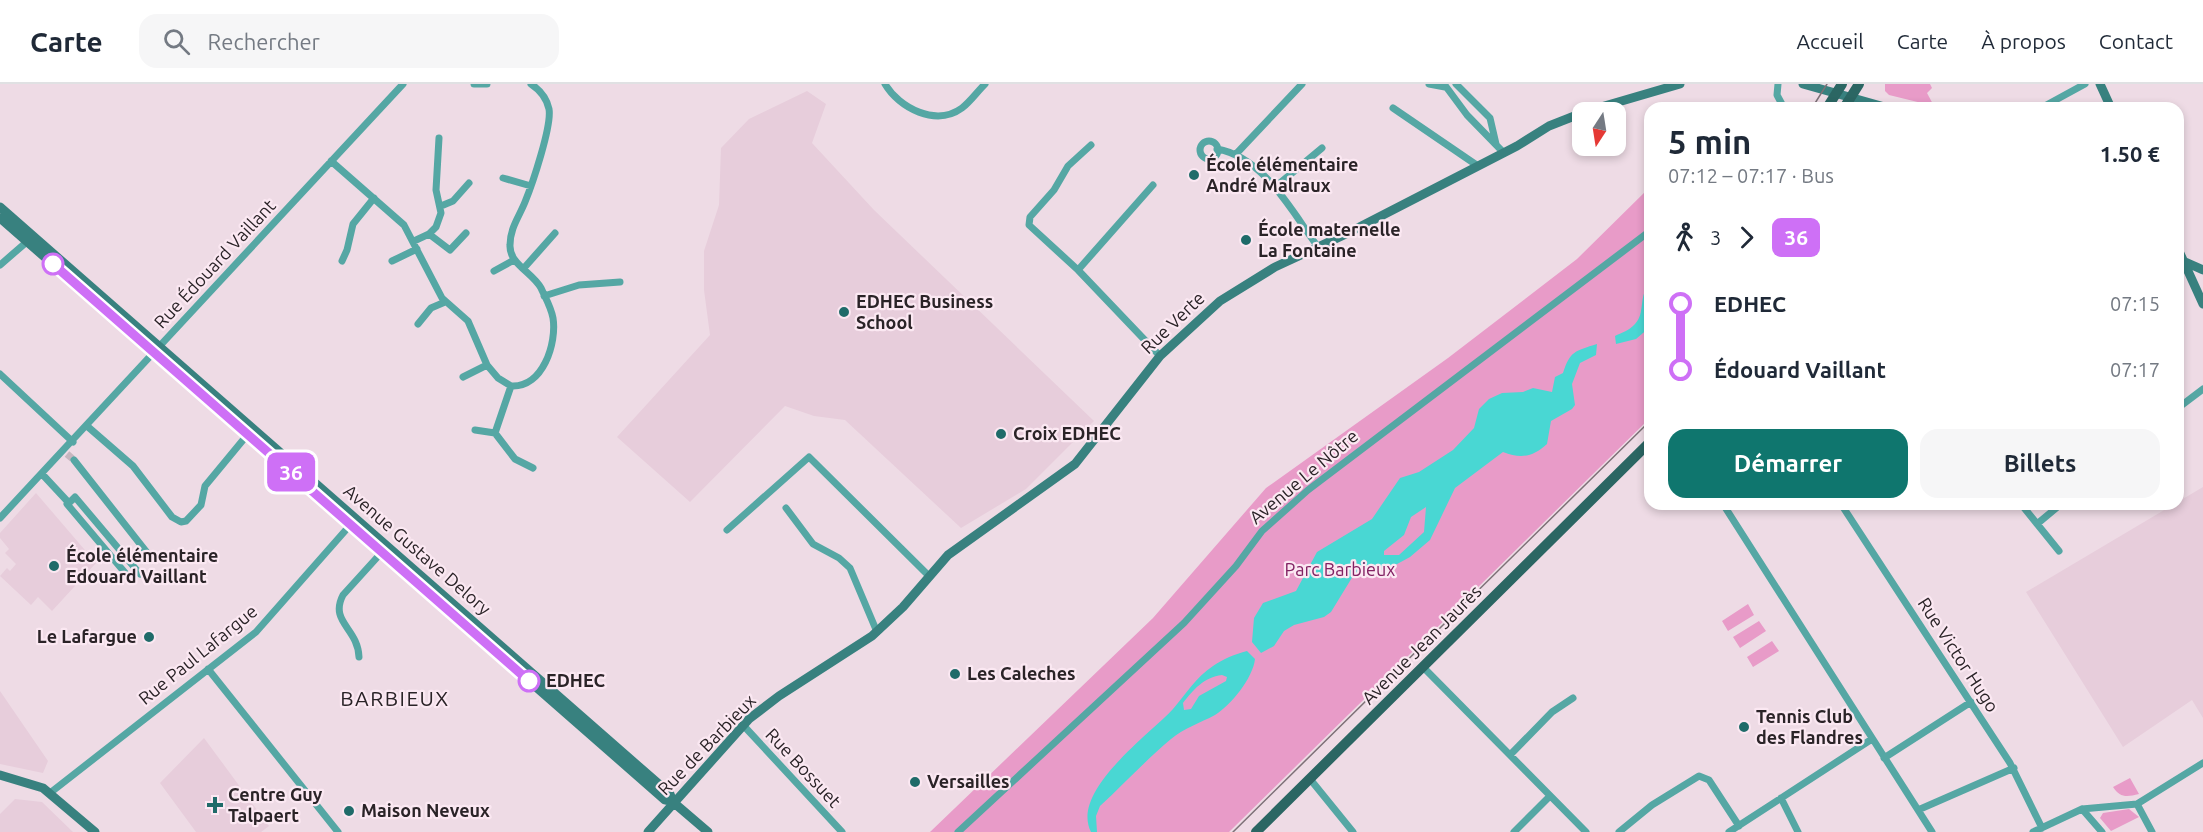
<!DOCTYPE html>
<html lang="fr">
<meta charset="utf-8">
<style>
body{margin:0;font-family:Ubuntu,sans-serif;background:#f6f6f7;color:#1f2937;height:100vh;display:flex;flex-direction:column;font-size:22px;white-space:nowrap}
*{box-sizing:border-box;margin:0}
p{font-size:20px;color:#747a83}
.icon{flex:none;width:33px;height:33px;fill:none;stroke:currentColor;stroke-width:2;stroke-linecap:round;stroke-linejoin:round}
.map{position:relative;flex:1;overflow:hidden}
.sheet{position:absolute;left:1644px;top:18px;width:540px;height:408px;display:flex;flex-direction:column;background:#fff;border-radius:18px;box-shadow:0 3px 9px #0003}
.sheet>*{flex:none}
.badge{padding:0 12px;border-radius:9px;font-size:21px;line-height:39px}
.needle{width:39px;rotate:192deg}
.fabs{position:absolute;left:1572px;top:18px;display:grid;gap:12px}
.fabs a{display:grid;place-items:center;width:54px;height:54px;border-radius:12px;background:#fff;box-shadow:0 3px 9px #0003;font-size:30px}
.map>.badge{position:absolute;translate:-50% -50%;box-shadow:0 0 0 3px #fff}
.legs{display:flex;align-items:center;gap:9px;height:66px;padding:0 24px;font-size:20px}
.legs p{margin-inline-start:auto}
.overview{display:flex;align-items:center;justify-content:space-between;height:102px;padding:0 24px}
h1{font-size:33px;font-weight:700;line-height:45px}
.button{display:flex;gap:12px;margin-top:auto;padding:12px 24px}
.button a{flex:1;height:69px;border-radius:18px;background:#0f766e;color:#fff;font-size:24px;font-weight:700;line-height:69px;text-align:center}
.button a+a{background:#f6f6f7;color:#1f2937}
ul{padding:0 24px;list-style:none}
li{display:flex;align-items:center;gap:21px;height:66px;font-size:22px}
li i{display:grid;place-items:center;width:9px;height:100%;margin:0 8px;background:currentColor}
li i::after{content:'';width:15px;height:15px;margin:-8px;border:4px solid;border-radius:50%;background:#fff}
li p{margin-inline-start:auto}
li:first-child i{background:linear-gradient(#0000 50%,currentColor 0)}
li:last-child i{background:linear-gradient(currentColor 50%,#0000 0)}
header{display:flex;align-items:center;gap:36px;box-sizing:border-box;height:84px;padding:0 30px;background:#fff;border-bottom:2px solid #e0e1e3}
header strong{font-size:28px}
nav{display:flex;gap:33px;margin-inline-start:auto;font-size:21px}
.search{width:420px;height:54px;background:#f6f6f7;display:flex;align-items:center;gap:15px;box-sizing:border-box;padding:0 21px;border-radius:18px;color:#747a83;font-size:22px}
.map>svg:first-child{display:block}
.built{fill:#e7cddb}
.green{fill:#e89bc8}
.water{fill:#49d7d3;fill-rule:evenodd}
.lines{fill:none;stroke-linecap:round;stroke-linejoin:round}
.street-tunnel{stroke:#c7b6bf;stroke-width:7;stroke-dasharray:7 3.5;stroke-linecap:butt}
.street{stroke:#55a7a4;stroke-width:7}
.secondary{stroke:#38817f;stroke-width:9}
.primary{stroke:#2b6663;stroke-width:10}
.tram{stroke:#7d7177;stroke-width:1.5}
.line-1-casing{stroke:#fff;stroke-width:14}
.line-1{stroke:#ce70f6;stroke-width:9}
.poi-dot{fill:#1f6b69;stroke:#fbe8f2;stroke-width:2}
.stop-1-dot{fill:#fff;stroke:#ce70f6;stroke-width:3}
.labels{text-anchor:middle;stroke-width:4.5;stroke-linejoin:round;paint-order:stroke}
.poi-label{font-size:18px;font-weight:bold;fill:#2a2327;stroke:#fbe8f2;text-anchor:start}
.street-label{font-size:18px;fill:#2a2327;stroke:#fbe8f2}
.park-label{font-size:18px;fill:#822163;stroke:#fbe8f2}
.stop-label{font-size:18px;font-weight:bold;fill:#2a2327;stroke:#fbe8f2;text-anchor:start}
.quarter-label{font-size:21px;letter-spacing:1.5px;fill:#2a2327;stroke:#fbe8f2}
</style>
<header>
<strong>Carte</strong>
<div class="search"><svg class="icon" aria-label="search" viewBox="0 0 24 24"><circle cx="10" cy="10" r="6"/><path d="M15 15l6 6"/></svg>Rechercher</div>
<nav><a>Accueil</a><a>Carte</a><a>À propos</a><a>Contact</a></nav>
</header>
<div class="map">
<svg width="2203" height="748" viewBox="0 0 2203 748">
<rect width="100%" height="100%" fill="#eedbe5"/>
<path class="built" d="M807,7l19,13 -14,39 62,67 220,211 -68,68 -65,39 -116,-108 -31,-4 -29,-10 -95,96 -73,-65 93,-102 -6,-45v-39l15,-46 2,-57 28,-29z
M2203,403v231l-11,-18 -69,47 -97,-155z
M36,409l60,70 -44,48 -14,-14 -7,8 -31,-29 7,-8 3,3 6,-7 -11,-11 4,-4 -9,-11v-5z
M0,607l48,70 -5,12 -43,-9z
M204,654l65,88 -8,6h-65l-36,-49z
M15,715l27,3 31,30h-73v-18z"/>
<path class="green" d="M1885,0h45l2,4 -5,5 7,13 -45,-11 -4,-4z
M1650,103v231l-421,414h-299l223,-214 113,-130 182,-130 129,-99z
M1748,520l6,11 -26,16 -6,-10z
M1759,537l7,10 -26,17 -7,-11z
M1772,557l7,10 -26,16 -6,-10z
M2130,694l9,16c-12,3 -19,4 -26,-7z
M2129,725l10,8 -28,14 -11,-13 3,-5z"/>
<path class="water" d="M1650,202v41l-14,12 -20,5 -1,-8c6,-3 15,-6 20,-12 11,-11 3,-31 15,-38z
M1597,260l-1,11 -16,8 -8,21 3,21 -3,4 -21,12 -4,23c-14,13 -26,15 -44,8l-48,36 -25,52 -20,17 -22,12 -26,3 -9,4 -22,36 -7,5 -30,8 -10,6 -10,15 -13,7 -9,-11 2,-24 9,-15 33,-12 21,-39 55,-33 28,-41 19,-6 34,-22 21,-22 5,-19 10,-10 13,-6 21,-1 10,-4 19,4 3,-15 8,-4c7,-22 12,-22 34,-29zM1426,423l-2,25 -25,23h-15v-4l20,-16 7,-18z
M1247,567l8,8c-2,19 -24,46 -40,56 -15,8 -31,13 -44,24 -25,21 -47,45 -71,67l-4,10 1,16h-6c-21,-41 58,-97 82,-123 13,-15 23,-32 40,-43 10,-7 22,-12 34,-15zM1222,591l5,2 -1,4 -27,15 -8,13 -7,1 -1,-7c10,-13 21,-26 39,-28z"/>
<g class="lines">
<path class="street-tunnel" d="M67,370l7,6"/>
<path class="street" d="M474,0h13
M885,0c14,24 51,43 77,24 8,-6 15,-16 23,-24
M1429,0l16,3
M1444,0l23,31 37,38
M1456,0l34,34 6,26
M1778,0l-1,11 7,13
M1393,24l85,58
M2041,24l44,-24
M1200 66a9 9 0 1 1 18 0a9 9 0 1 1-18 0Z
M1091,61l-23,21 -14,24 -24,27 -1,8 49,45 82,86
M1217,65c47,8 75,63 101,98
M1236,70l66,-70
M331,77l73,64 38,73 26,23 19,44 11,13 13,8c32,2 46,-43 42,-68 -2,-11 -8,-21 -12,-30 -9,-16 -32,-24 -31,-43 0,-17 9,-28 15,-43 7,-17 27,-76 24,-93 -2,-10 -9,-19 -18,-25
M503,94l28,8
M1274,104l48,-40
M441,122l12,-5 16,-18
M429,150l7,-7 5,-14 -5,-23 3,-52
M414,157l15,-7 21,16 16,-17
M342,177l5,-11 6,-26 21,-26
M392,177l25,-12
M0,181l29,-25
M524,184l31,-35
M1078,186l75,-85
M494,187l20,-11
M544,212l35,-11 41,-3
M418,240l13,-16 14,-6
M0,290l73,68
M463,293l24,-12
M511,302l-16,47 20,26 18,9
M2178,324l25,-19
M87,342l46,40 39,51 9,5 5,-1 15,-16 4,-19 43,-52
M475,346l20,3
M74,376l78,99
M42,390l27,29 -2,1 65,77
M69,419l6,-6 65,77
M1723,420l209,328
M1841,420l169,259 32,65
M2021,420l38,47
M786,424l27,36 26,14 11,10 27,64
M0,434l403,-434
M2037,440l24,-20
M727,446l82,-73 120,119
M359,573c-1,-29 -30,-35 -16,-62l39,-43
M1423,583l163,165
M208,585l130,163
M743,641l99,107
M1510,671l42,-43 21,-14
M1884,674l87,-56
M1310,695l43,53
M50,709l206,-161 96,-109
M1781,714l17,34
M2137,720l15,28
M2082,725l20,23
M1918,726l96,-42
M958,748l226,-209 52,-57 26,-35 46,-41 342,-259
M1514,748l36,-36
M1619,748l33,-27 47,-29 10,4 30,46
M1729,748l143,-93
M2033,748l49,-23 55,-5 66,-41"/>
<path class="secondary" d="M1803,0l85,24
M2100,0l11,24
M1584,28l96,-28
M0,123l661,579 9,8 3,8 35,30
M0,134l665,582 8,2
M2178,165l25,55
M2183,177l20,9
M0,691l43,13 52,44
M648,748l101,-113 30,-23 93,-60 31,-29 45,-52 127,-91 85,-108 60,-55 55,-34 71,-33 171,-88 32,-20 33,-13"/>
<path class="primary" d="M1827,24l15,-24
M1844,24l15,-24
M1256,748l394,-390"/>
<path class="tram" d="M1812,24l15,-24
M1233,748l417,-411"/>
</g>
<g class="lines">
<g class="line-1-casing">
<path id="line-1" d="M53,180l476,417"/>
</g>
<use href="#line-1" class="line-1"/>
</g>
<g class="poi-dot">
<circle cx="1194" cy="91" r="6"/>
<circle cx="1246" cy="156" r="6"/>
<circle cx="844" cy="228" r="6"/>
<circle cx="1001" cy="350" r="6"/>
<circle cx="54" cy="482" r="6"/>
<circle cx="149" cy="553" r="6"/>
<circle cx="955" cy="590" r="6"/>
<circle cx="1744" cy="643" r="6"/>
<circle cx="915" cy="698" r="6"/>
<path d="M212 712h6v6h6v6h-6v6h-6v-6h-6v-6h6z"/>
<circle cx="349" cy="727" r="6"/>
</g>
<g class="stop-1-dot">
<circle cx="53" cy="180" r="10"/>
<circle cx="529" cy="597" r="10"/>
</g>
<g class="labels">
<g class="poi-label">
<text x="1206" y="87">École élémentaire<tspan x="1206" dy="21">André Malraux</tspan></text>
<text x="1258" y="152">École maternelle<tspan x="1258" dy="21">La Fontaine</tspan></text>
<text x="856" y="224">EDHEC Business<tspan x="856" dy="21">School</tspan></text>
<text x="1013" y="356">Croix EDHEC</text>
<text x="66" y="478">École élémentaire<tspan x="66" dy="21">Edouard Vaillant</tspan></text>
<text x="137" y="559" text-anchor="end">Le Lafargue</text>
<text x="967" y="596">Les Caleches</text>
<text x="1756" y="639">Tennis Club<tspan x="1756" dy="21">des Flandres</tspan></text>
<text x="927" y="704">Versailles</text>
<text x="228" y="717">Centre Guy<tspan x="228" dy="21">Talpaert</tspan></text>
<text x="361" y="733">Maison Neveux</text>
</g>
<g class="street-label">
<text transform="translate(215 180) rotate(-47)" y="6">Rue Édouard Vaillant</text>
<text transform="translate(1173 239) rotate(-44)" y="6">Rue Verte</text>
<text transform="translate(1304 393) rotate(-40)" y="6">Avenue Le Nôtre</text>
<text transform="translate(417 466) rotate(41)" y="6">Avenue Gustave Delory</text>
<text transform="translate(1422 561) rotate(-45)" y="6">Avenue Jean Jaurès</text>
<text transform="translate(198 571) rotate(-39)" y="6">Rue Paul Lafargue</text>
<text transform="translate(1958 571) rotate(57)" y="6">Rue Victor Hugo</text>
<text transform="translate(707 661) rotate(-46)" y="6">Rue de Barbieux</text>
<text transform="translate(803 684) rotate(47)" y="6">Rue Bossuet</text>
</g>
<g class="park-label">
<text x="1340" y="492">Parc Barbieux</text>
</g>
<g class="stop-label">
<text x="546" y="603">EDHEC</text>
</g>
<g class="quarter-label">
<text x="395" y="622">BARBIEUX</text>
</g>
</g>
</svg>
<div class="fabs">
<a><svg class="needle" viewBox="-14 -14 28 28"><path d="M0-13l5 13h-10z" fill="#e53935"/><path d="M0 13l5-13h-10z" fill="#747a83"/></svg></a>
</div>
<b class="badge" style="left:291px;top:388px;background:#ce70f6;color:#fff">36</b>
<section class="sheet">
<div class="overview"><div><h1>5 min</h1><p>07:12 – 07:17 · Bus</p></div><b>1.50 €</b></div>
<div class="legs"><svg class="icon" aria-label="walk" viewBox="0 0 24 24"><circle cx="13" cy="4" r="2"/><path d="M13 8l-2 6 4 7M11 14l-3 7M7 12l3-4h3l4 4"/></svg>3<svg class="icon" aria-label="forward" viewBox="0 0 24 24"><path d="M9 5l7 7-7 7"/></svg><b class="badge" style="background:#ce70f6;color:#fff">36</b></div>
<ul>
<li><i style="color:#ce70f6"></i><b>EDHEC</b><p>07:15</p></li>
<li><i style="color:#ce70f6"></i><b>Édouard Vaillant</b><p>07:17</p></li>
</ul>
<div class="button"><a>Démarrer</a><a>Billets</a></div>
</section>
</div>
